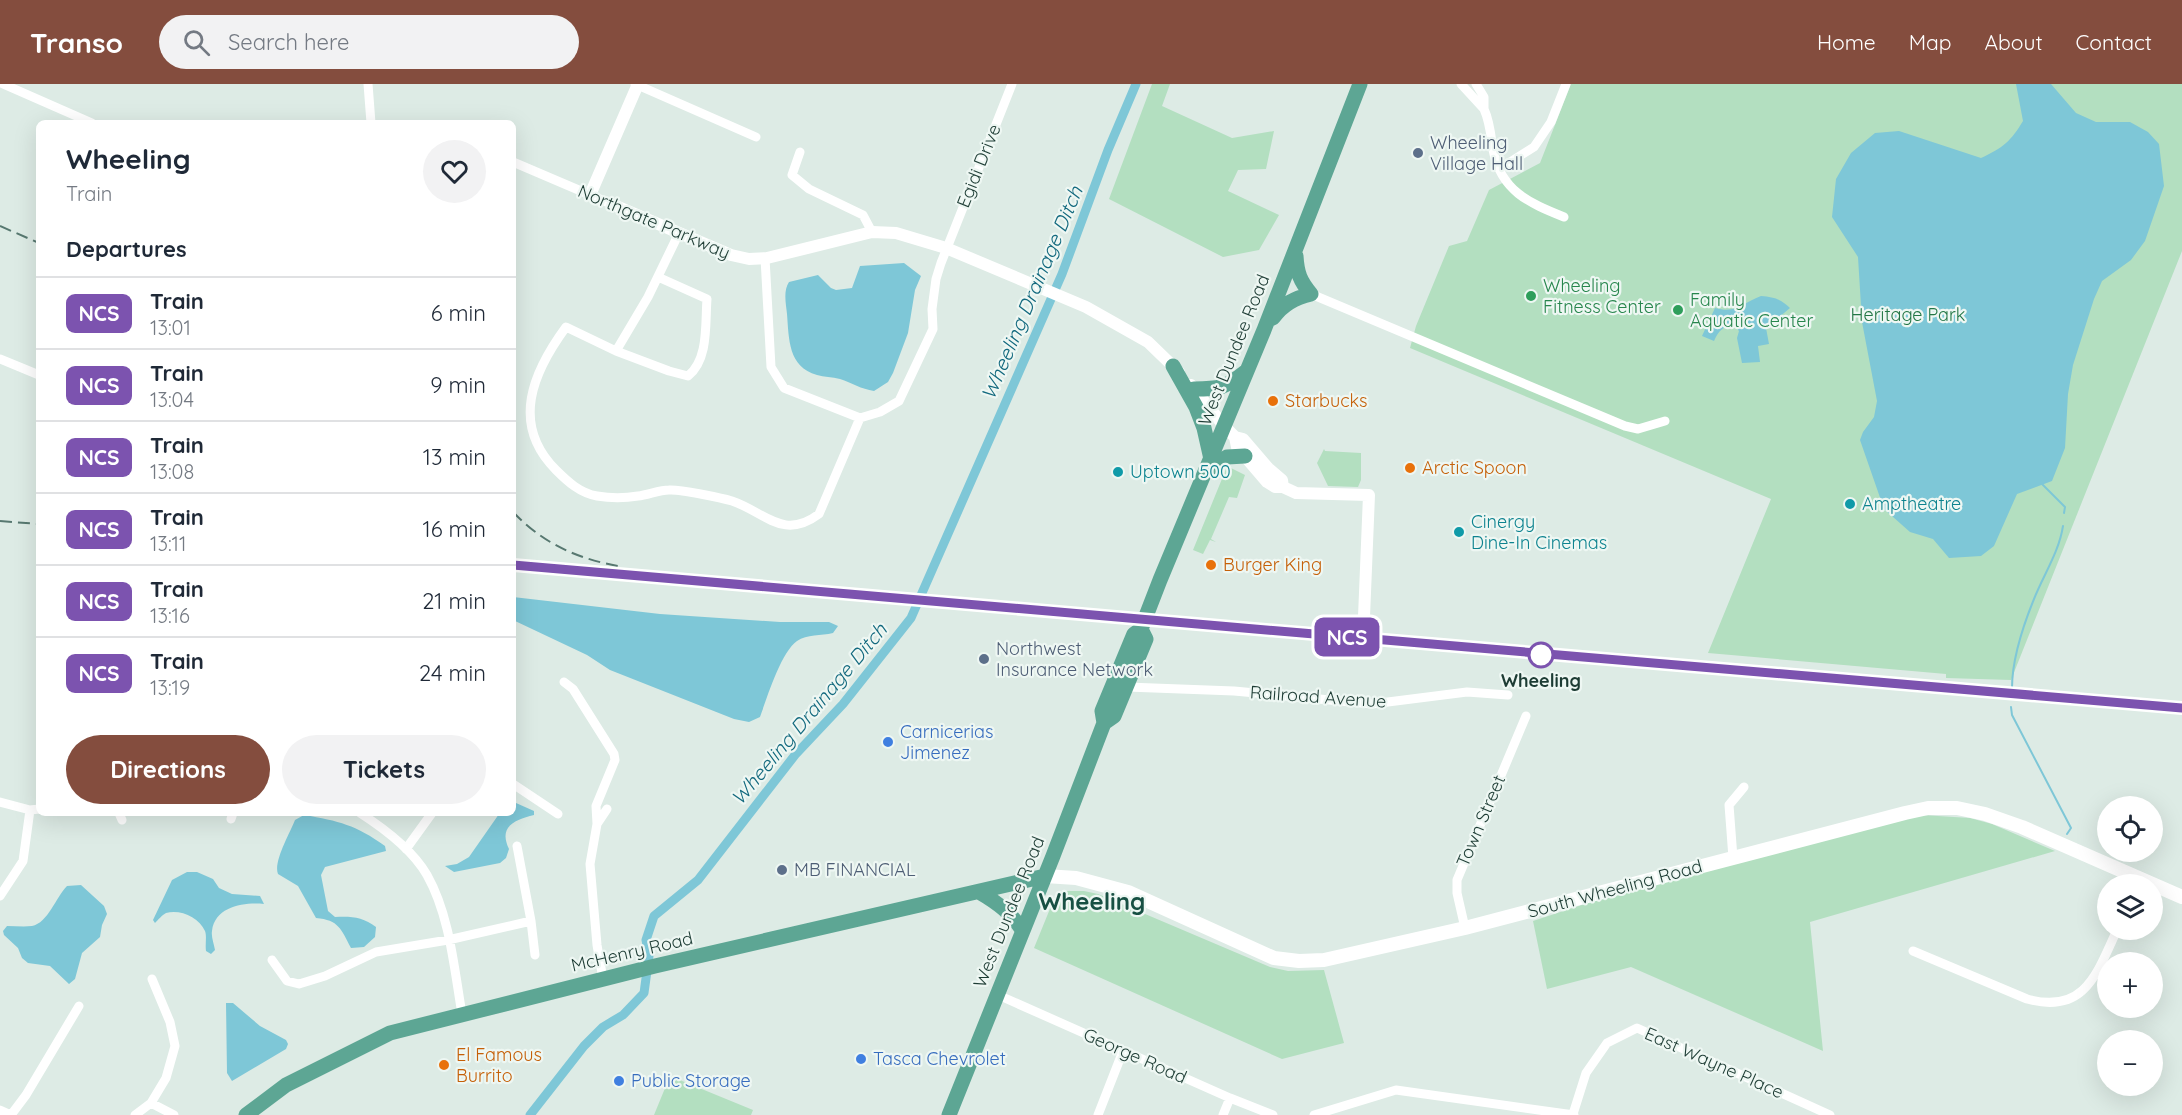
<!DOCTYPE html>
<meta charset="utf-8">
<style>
body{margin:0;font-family:Quicksand,sans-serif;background:#f2f2f3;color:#1f2937;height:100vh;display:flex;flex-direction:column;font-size:22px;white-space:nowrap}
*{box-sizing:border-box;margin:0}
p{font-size:20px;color:#747a83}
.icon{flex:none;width:33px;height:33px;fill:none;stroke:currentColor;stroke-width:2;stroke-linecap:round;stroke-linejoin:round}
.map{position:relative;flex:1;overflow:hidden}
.drawer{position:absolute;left:36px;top:36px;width:480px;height:696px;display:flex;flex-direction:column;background:#fff;border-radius:9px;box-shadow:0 6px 24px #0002}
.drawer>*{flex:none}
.badge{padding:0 12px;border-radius:9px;font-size:21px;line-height:39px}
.buttons{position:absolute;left:2097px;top:712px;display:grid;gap:12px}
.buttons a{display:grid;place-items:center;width:66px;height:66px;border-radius:50%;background:#fff;box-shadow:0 6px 24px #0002;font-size:30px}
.map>.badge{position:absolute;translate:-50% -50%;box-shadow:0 0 0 3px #fff}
h2{padding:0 30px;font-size:22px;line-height:54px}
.round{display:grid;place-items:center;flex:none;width:63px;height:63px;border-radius:32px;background:#f2f2f3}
.head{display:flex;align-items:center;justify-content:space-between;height:102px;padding:0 30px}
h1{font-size:28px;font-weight:800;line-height:45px}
.cta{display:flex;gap:12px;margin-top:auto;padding:12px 30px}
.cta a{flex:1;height:69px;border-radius:36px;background:#844d3e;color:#fff;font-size:24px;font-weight:800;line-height:69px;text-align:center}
.cta a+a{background:#f2f2f3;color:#1f2937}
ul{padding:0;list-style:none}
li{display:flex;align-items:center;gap:18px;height:72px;padding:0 30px;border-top:2px solid #e0e1e3}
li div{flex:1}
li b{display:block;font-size:22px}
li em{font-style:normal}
li .badge{min-width:66px;font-weight:700;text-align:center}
header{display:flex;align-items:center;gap:36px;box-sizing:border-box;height:84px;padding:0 30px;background:#844d3e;color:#fff}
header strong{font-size:28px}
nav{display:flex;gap:33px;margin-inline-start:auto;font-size:21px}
.search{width:420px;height:54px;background:#f2f2f3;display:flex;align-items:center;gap:15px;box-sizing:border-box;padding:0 21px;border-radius:33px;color:#747a83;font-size:22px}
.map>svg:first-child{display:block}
.green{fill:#b3dfc0}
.water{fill:#7ec7d7}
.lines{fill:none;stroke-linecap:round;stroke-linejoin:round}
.stream{stroke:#7ec7d7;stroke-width:2}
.canal{stroke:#7ec7d7;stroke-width:9}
.minor{stroke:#fff;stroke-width:9}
.tertiary{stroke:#fff;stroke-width:12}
.secondary{stroke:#fff;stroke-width:14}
.primary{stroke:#5da694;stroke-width:15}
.rail{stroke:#577870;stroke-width:2;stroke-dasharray:12 6;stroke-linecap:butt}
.line-casing{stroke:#fff;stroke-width:14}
.line{stroke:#7c53af;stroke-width:9}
.service-dot{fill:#5c6f8a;stroke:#eef7f3;stroke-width:2}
.leisure-dot{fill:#2e9e5b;stroke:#eef7f3;stroke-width:2}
.food-dot{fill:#e8710a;stroke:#eef7f3;stroke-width:2}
.culture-dot{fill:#0f9aa8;stroke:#eef7f3;stroke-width:2}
.stop-dot{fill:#fff;stroke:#7c53af;stroke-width:3}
.shop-dot{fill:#3f7fe0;stroke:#eef7f3;stroke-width:2}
.labels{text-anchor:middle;stroke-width:4.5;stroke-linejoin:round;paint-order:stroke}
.service-label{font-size:18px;fill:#4e5e75;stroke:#eef7f3;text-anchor:start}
.street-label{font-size:18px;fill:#1d3c34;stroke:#eef7f3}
.leisure-label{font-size:18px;fill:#27864d;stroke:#eef7f3;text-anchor:start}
.park-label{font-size:18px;fill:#237746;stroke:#eef7f3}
.food-label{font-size:18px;fill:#c56008;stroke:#eef7f3;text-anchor:start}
.culture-label{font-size:18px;fill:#0d838f;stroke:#eef7f3;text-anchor:start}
.stop-label{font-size:18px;font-weight:bold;fill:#1d3c34;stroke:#eef7f3}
.shop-label{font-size:18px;fill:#366cbe;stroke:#eef7f3;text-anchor:start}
.water-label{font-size:20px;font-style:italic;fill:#12697e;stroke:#eef7f3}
.district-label{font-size:24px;font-weight:bold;fill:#175043;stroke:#eef7f3}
</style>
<header>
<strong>Transo</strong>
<div class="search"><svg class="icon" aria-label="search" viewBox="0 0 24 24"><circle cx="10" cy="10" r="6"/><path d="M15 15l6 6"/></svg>Search here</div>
<nav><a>Home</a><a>Map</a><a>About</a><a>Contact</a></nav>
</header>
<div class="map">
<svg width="2182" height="1031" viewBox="0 0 2182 1031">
<rect width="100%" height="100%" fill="#ddebe5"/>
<path class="green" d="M1152,0h18l-8,22 70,32 42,-7 -8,38 -28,1 -10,21 51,24 -20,35 -36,7 -114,-58z
M1571,0h611v167l-171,429 -65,-2v-4l-238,-21 63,-154 -361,-151 6,-22 33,-80 18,-5 22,-51 51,-27z
M1324,365l1,2 36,2v27l-3,7 -30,-1 -11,-23z
M1231,384l14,7 -8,23 -8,-1 -18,42 5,3 -6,-2 -7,14 -10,-4 33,-81z
M1922,731l48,3 22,6 63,27 -245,71 13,129 -192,-84 -84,22 -14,-68 67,-22z
M1062,807h22l14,3 172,73 18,4 36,-1 20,73 -62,16 -248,-111 22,-54z
M670,992l83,34 -2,5h-97z"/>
<path class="water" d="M2016,0h35l25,29 20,9h34l18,10 11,12 5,42 -19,55 -14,19 -29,21 -8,18 -21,66 -5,29 -3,54 -13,33 -35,13 -23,52 -13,10 -32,2 -16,-19 -23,-7 -26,-23 -24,-69 3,-8 11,-15 3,-16 -15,-79 -4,-65 -26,-40 4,-38 15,-26 24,-20 24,-2 82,27c22,-10 30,-17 42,-37z
M904,179l17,13 -6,14 -7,43 -15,40 -5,9 -14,9c-13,-2 -22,-8 -34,-12 -8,-2 -16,-2 -23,-4 -29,-8 -28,-36 -30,-61 -1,-10 -4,-23 2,-32l29,-7 13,13 5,2 16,-2 8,-22z
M1761,212c13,1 20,3 29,12l-24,20 3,16 -11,2 2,16 -18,1 -5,-25 2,-7 -5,-6c-12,2 -15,5 -20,16l-12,-5 13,-28c22,6 27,-5 46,-12z
M513,513l147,17 120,8h49l9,4 -5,7c-12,3 -26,1 -36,8 -16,11 -30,57 -37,76l-11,5 -15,-3 -124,-49 -23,-15 -74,-35z
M516,719l18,8v4c-19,5 -36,11 -25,34l-3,9 -6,5 -46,9 -9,-6 12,-2 12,-7 30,-43 14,-1v-7z
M304,731c35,6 52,10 81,31l1,5 -61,16 -4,8 7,36 7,6c16,-1 28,0 41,10l-1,10 -11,10 -13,1c-10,-19 -12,-28 -35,-30l-18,-32 -20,-12c-5,-12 12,-41 17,-54z
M187,788h10l16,7 6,9 13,6 28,2 4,8c-19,-2 -49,2 -52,27 -1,6 2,13 3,19l-4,4 -5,-3c-1,-6 1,-15 -1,-20 -6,-14 -25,-22 -39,-18 -4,2 -8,7 -11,10l-2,-3 19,-40z
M81,801l23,21 3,8 -5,11 -2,12 -18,16 -7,26 -6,5 -19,-18 -22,-3 -6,-5 -4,-10 -14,-13 -1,-4 4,-5c8,0 17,1 25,0 16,-3 24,-29 35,-40z
M226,919h7l27,23 26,14 2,4 -2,5 -54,32 -5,-8z"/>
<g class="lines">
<path class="stream" d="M2042,400l23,23 -1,6
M2012,604c0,-29 11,-62 22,-89 10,-25 25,-47 29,-73
M2011,623l1,8 59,113 -4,6"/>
<path class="canal" d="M530,1031l54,-69 19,-19 20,-12 21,-22 5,-37 -3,-16 8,-24 44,-36 97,-125 48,-51 68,-86 151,-344 46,-124 28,-66"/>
<path class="minor" d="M3,0l89,39
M368,0l3,39
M635,0l121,53
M1461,0l23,25v-12l-8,-13
M1484,25c6,13 7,27 9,41 8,41 36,53 71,67
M800,68l-8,23 17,14 54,26 9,17
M513,78l103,44
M1499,85l35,-22 17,-25 15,-38
M679,149l-31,64 -32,54 -50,-24c-33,45 -56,97 -10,143 12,12 24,23 41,26 12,2 29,2 41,0 10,-1 21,-6 31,-6 10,-1 53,8 63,11 33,11 51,40 87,13l41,-96
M765,174l6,109 13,21 76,30 20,-6 19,-11 34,-72 -1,-20 4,-30 5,-16 71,-179
M1311,210l314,132 13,3 27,-8
M616,267l53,20 19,5c21,-17 17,-52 19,-77l-49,-22
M0,275l39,16
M564,598l9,7 41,65 1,6 -19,46 1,18 -7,40 7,81 6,34
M1127,603l107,4 138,13 95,-12 41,3
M513,700l45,30
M0,718l30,8 9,-1
M119,729l3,7
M360,729c25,16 52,36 67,62 23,41 27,93 35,139
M231,735l2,-6
M597,740l10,-15
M517,762l14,75 4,34
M406,765l26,-36
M1733,774l-4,-53 15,-18
M0,812l23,-35 7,-51
M1465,844l-8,-35v-13l69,-164
M1913,867l114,48c58,16 70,-26 90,-69
M272,876l15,21 12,3 26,-8 51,-24 72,-12 83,-19
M998,911l232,103 43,17
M151,1019l23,12
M0,1026l11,5
M1573,1030l13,-41 21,-30 30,-15 193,87
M11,1031l15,-20 53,-89
M135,1031l16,-12 15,-25 9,-32 -5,-24 -18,-43
M1098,1031l25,-64
M1223,1031l7,-17
M1314,1031l82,-25 178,25"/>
<path class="tertiary" d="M590,111l48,-111
M616,122l115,49 18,4 18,-1 105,-26 24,1 50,15 140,59 62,35 31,30
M1191,301l33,41 11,11 8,2 25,29 14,12 1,7
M1235,353l2,10 30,35 8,5h8l13,6 73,2 -5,122"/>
<path class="secondary" d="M1045,792l31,2 52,14 146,66 25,3 25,-1 141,-32 440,-115 23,-5h29l28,6 37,13 160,70"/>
<path class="primary" d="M1273,234c10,-14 22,-20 38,-24 -11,-13 -14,-21 -15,-38
M1173,282l23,41 8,21 7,31
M1194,305c26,0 31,-1 51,-17
M1206,387l21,-14 18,-1
M1104,639l10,-7 32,-77 -5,-10
M979,808c19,11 32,21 44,39
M246,1031l40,-30 104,-52 265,-67 390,-90
M949,1031l104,-259 51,-133 -2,-12 32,-77 7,-5 19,-49 104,-250 96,-246"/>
<path class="rail" d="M0,142l39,17
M513,428c32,33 65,47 110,55
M0,437l39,3
M513,481l617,52 446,41 606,50"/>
</g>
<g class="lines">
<g class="line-casing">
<path id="line" d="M513,481c556,49 1113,95 1669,143"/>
</g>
<use href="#line" class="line"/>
</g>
<g class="service-dot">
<circle cx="1418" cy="69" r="6"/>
<circle cx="984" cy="575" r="6"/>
<circle cx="782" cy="786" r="6"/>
</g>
<g class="leisure-dot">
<circle cx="1531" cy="212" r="6"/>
<circle cx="1678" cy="226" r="6"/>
</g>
<g class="food-dot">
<circle cx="1273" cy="317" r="6"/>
<circle cx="1410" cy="384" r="6"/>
<circle cx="1211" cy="481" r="6"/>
<circle cx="444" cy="981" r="6"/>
</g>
<g class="culture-dot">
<circle cx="1118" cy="388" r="6"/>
<circle cx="1850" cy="420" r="6"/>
<circle cx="1459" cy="448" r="6"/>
</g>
<circle class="stop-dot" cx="1541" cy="571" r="12"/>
<g class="shop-dot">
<circle cx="888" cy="658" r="6"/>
<circle cx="861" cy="975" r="6"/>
<circle cx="619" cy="997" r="6"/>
</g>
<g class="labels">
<g class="service-label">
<text x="1430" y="65">Wheeling<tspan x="1430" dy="21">Village Hall</tspan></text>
<text x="996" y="571">Northwest<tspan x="996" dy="21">Insurance Network</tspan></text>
<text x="794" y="792">MB FINANCIAL</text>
</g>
<g class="street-label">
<text transform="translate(979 82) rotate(-68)" y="6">Egidi Drive</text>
<text transform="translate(654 138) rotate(23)" y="6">Northgate Parkway</text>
<text transform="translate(1234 266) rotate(-68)" y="6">West Dundee Road</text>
<text transform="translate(1318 613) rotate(4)" y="6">Railroad Avenue</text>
<text transform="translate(1481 737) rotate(-67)" y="6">Town Street</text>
<text transform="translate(1615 805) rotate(-15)" y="6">South Wheeling Road</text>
<text transform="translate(1009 828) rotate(-68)" y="6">West Dundee Road</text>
<text transform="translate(632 868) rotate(-13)" y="6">McHenry Road</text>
<text transform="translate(1135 972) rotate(24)" y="6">George Road</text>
<text transform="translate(1714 979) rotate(24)" y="6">East Wayne Place</text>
</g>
<g class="leisure-label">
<text x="1543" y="208">Wheeling<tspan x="1543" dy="21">Fitness Center</tspan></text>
<text x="1690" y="222">Family<tspan x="1690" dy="21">Aquatic Center</tspan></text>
</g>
<g class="park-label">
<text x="1908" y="237">Heritage Park</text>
</g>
<g class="food-label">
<text x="1285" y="323">Starbucks</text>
<text x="1422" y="390">Arctic Spoon</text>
<text x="1223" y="487">Burger King</text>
<text x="456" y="977">El Famous<tspan x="456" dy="21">Burrito</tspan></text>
</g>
<g class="culture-label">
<text x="1130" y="394">Uptown 500</text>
<text x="1862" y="426">Amptheatre</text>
<text x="1471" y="444">Cinergy<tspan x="1471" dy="21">Dine-In Cinemas</tspan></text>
</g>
<g class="stop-label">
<text x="1541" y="603">Wheeling</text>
</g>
<g class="shop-label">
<text x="900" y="654">Carnicerias<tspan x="900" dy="21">Jimenez</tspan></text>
<text x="873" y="981">Tasca Chevrolet</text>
<text x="631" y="1003">Public Storage</text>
</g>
<g class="water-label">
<text transform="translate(1032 209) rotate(-67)" y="7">Wheeling Drainage Ditch</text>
<text transform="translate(809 630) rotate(-50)" y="7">Wheeling Drainage Ditch</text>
</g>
<g class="district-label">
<text x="1092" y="826">Wheeling</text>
</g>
</g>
</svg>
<div class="buttons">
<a><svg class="icon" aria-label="locate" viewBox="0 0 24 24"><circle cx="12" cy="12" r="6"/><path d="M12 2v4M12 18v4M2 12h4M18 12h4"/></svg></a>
<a><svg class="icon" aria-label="layers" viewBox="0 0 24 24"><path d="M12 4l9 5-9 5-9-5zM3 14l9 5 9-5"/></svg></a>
<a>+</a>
<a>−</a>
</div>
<b class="badge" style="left:1347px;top:553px;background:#7c53af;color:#fff">NCS</b>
<section class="drawer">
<div class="head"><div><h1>Wheeling</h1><p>Train</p></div><a class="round"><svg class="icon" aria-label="heart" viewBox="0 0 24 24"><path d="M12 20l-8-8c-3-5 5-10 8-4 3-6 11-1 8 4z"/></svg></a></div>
<h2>Departures</h2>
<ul>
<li><span class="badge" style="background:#7c53af;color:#fff">NCS</span><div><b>Train</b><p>13:01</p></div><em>6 min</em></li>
<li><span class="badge" style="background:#7c53af;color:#fff">NCS</span><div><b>Train</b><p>13:04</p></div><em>9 min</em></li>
<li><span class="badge" style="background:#7c53af;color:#fff">NCS</span><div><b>Train</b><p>13:08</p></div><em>13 min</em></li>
<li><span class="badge" style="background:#7c53af;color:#fff">NCS</span><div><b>Train</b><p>13:11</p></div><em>16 min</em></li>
<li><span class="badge" style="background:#7c53af;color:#fff">NCS</span><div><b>Train</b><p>13:16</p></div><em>21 min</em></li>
<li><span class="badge" style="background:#7c53af;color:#fff">NCS</span><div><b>Train</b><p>13:19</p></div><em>24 min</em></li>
</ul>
<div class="cta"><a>Directions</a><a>Tickets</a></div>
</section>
</div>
